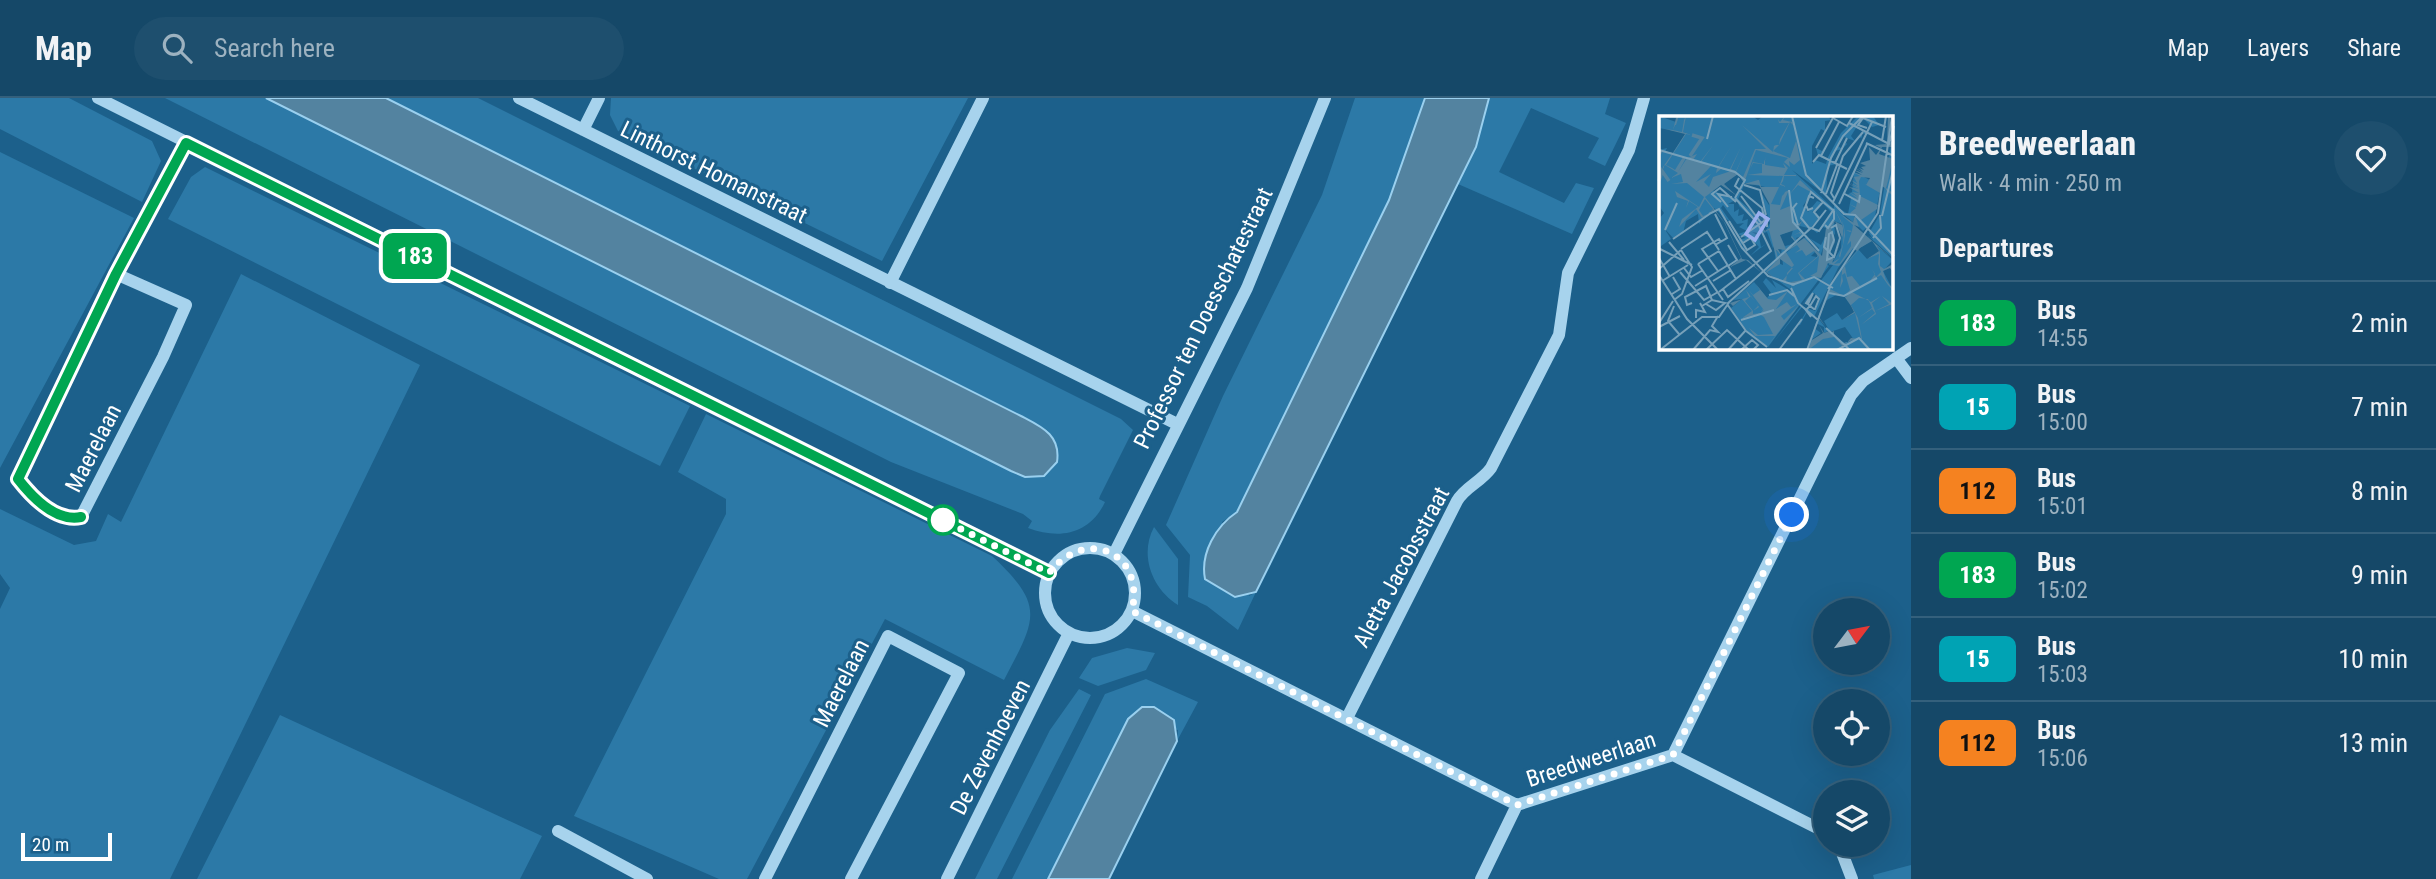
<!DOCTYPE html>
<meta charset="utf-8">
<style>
body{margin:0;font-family:"Roboto Condensed",sans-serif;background:#1e4f6e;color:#f1f3f6;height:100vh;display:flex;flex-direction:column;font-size:26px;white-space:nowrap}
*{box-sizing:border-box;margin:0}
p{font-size:23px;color:#9db2c0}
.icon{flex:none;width:38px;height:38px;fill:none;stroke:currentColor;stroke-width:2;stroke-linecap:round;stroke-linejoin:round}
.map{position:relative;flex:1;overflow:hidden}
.side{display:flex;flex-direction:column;background:#154868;width:525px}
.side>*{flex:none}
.badge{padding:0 14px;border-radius:10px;font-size:24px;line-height:46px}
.needle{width:46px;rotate:58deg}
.tools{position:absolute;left:1813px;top:500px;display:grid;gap:14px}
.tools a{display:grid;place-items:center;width:77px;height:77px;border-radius:50%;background:#154868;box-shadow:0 7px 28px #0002,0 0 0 2px #34607c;font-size:35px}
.scale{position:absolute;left:21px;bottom:18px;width:91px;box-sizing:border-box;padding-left:7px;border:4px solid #fff;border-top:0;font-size:19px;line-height:24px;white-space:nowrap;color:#fff;-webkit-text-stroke:5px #1c608b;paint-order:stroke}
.you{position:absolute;width:35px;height:35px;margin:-18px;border:5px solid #fff;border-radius:50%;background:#1a73e8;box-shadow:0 0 0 10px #1a73e833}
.map>.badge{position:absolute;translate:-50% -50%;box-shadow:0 0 0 4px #fff}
h2{padding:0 28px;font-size:26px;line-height:63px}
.round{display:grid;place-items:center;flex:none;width:74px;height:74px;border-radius:37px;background:#1e4f6e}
.overview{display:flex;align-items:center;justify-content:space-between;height:119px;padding:0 28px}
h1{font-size:33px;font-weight:800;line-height:52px}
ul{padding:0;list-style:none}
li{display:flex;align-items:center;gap:21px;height:84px;padding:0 28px;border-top:2px solid #34607c}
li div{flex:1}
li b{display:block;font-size:26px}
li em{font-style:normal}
li .badge{min-width:77px;font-weight:700;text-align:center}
header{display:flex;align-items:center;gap:42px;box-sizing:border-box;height:98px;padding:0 35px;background:#154868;border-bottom:2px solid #34607c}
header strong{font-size:33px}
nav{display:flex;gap:38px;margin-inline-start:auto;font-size:24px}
.search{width:490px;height:63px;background:#1e4f6e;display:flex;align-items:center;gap:18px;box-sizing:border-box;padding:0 24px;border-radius:38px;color:#9db2c0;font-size:26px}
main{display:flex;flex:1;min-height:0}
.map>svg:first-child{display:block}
.green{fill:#2c79a7}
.water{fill:#5383a0;stroke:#9ad0ef;stroke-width:2}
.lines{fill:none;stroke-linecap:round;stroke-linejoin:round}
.minor{stroke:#a7d3ed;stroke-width:12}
.line-casing{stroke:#fff;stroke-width:16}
.line{stroke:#00a651;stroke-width:10}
.walk{stroke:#fff;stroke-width:7;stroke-dasharray:0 12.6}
.stop-dot{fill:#fff;stroke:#00a651;stroke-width:3.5}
.labels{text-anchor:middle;stroke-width:6;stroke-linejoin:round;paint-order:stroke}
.street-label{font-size:23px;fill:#fff;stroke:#1c608b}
.inset-river{fill:none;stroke:#5383a0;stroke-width:3.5}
.inset-road{fill:none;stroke:#77a0b9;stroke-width:2}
.view{fill:#99afed;fill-opacity:0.15;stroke:#99afed;stroke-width:3.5}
.inset-edge{fill:none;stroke:#fff;stroke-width:3.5}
</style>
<header>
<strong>Map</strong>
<div class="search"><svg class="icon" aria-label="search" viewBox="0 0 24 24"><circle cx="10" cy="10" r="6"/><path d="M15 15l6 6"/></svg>Search here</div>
<nav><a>Map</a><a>Layers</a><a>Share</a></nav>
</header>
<main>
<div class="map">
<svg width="1911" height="781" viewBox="0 0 1911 781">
<rect width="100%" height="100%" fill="#1c608b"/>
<path class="green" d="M0,0h69l83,43 9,20 -19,41 -142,-73z
M165,0h101l745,373 33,5c18,-13 17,-30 3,-46l-661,-332h92l643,321 12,11 -33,66 -1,3 6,3c-15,32 -45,38 -77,26l4,-7 -9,-7 -132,-52z
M611,0h357l-86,163 -264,-130 -8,-16z
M1355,0h70l-36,102 -152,312 -15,10 27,74 7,-4 -18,38 -31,-24 -19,-9 2,-42 -24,-30 57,-129 99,-201z
M1489,0h121l-5,16 21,9 -21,43 -17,-8 11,-20 -68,-30 -32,64 65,31 12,-20 18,5 -22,46 -114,-50 18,-37z
M0,54l134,66 -134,250z
M205,69l485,239 -30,60 -492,-247 23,-42z
M241,176l179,91 -250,514h-170v-270l10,-21 -10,-14v-65l74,36 22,-4 12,-27 13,8z
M706,316l286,142c54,50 44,63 12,124l-119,-61 -138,260h-28l-145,-63 152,-302v-15l-48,-27z
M1154,429l24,32v46c-26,-16 -39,-50 -24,-78z
M1127,550l28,5 -9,17 -48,16 -19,-8 13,-20z
M1146,581l52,23 -21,39 1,-11 -50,-11 -80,160h-36l93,-185z
M1079,591l12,6 -94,184h-22l75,-149z
M280,617l262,121 -22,43h-323z
M1911,767v14h-37l-1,-4z"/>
<path class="water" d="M266,0h120l635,318c21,11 40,19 36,46l-13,14 -19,1 -14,-6z
M1425,0h64l-13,49 -220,445 -21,5 -30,-18c-5,-26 11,-53 32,-67l152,-312z
M1142,609h12l20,13 3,21 -68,138h-61l80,-160z"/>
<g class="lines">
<path class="minor" d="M98,0l951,475
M519,0l658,326
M583,32l16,-32
M116,176l70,31 -23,52 -82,160c-25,5 -49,-20 -63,-38l98,-205 70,-131
M890,185l93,-185
M1896,260l15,20
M1045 495a45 45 0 1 1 90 0a45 45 0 1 1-90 0Z
M1114,456l133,-266 78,-190
M1132,513l385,194 156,-50 178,-360 12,-14 48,-33
M1347,620l110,-217c8,-14 24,-19 34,-33l68,-133 9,-62 61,-123 15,-52
M1673,657l152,77
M558,733l89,48
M1839,747l13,34
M765,781l123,-243 71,37 -108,206
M947,781l122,-246
M1481,781l36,-74"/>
</g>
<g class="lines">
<g class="line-casing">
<path id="line" d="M81,419c-25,5 -49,-20 -63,-38l98,-205 70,-131 863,430"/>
</g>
<use href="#line" class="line"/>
<path class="walk" d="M943,422l-8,-4 114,57c37,-47 96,-21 83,38l385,194 156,-50 119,-240"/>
</g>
<circle class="stop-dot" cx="943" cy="422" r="14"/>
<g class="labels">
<g class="street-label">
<text transform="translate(714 74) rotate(26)" y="8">Linthorst Homanstraat</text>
<text transform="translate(1203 220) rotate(-64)" y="8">Professor ten Doesschatestraat</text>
<text transform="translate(93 350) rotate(-63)" y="8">Maerelaan</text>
<text transform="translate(1401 469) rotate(-62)" y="8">Aletta Jacobsstraat</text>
<text transform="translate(841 585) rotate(-63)" y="8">Maerelaan</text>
<text transform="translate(990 649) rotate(-63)" y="8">De Zevenhoeven</text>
<text transform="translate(1591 661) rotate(-18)" y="8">Breedweerlaan</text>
</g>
</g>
<g transform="translate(1659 18)">
<rect width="234" height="234" fill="#1c608b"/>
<path d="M0,0l17,6 2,-4 -9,-2h83l6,4 5,-4h65l3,4 -6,1v10l-4,-2 -9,17v18l3,-4 11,4 1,-4 -9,-4 -2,-8 6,3 4,-7 -6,12 7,3 14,-26 15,-15 17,-2 6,9 -7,2 -9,-9 -8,9h5l8,8 -6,-2v4l-1,1h-1l3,-7 -7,-3 -5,8 4,5 -11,-4 -6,9 4,3 4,-6 1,1 -5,5 -7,2 -4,9 4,2 5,-9 -4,11 -8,2 -2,29 -34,-25 42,39v-4l14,9 3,-16 -4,-3 5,-3 2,-20 24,12 -9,-13 4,-12 14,-4 2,-9 -15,75 -11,10 -8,-8v-7l-2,6 -15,-12 26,25 -26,33 -24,49 -7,-5 -7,13h-2l8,-13 -4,-5 -29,36 28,-37 14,5 5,-12 -6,-6 -12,12 31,-40h-4l-1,-4 5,1 8,-14 1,-24 -8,-3 1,14 -5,-7 -10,29 9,9 -61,81 -21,-16 -16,-23 11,-9 -9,1 21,-18 13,16 4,-5 -8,-11 3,-4 10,10 -4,-8 20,12 -2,-7 1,5 -26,-19 8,-10 10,4 -1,-9 24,-19 9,15 -4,4 6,1 2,-9 -10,-10 12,7 8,-16 -6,-2 -6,6 -6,-5 -6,6 3,-6 -8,-2 1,-5 -5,6 9,8 -9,3 2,4 -13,8 -9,12 -2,-13 7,5 1,-7 14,-4 -5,-6 2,-7 -13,5 -7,13 -6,-16 -3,1 -4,-6 -2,6 -6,-1 7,4 2,11 5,-3 -16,12 9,-9 -8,-9 -10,7 6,5 -4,-1 -5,-9 8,-2 -8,-4 9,-3 -8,-4 5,-4 -7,1 -14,-19 -2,3 11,16 -18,-16 -15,16 -1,-10 -12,7 -3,12 -10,5 -9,-10 7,11 -10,7 -2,-27 5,-6 -5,-7v-56l8,-2 -2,4 7,2 14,-21 -27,-5zM79,58l7,5 -11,19 -24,-8zM86,67l30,6 -6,16 -9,-14 10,32 -5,9 -7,-15 -20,-18zM153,76l20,21 -14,18 -6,-5 8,-9 -8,-6h3l6,-8 -1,-1 -3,-1 -9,11 -5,-6zM78,83l2,7 19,18 -11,3 1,-8 -6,2 2,-7 -6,2 1,-7 -5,3v-8h-6zM232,29l3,15 -1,98 -26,-23 6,4 -4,-6 11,-19zM209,121l3,4 -13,8 9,10 13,-6 -3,-7 16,14 -10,11 10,19v13l-11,5 11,-4v46h-86l22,-61 13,-21zM177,179l11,2 8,16 -13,7 -5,-7 -13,8 6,11 15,-5 9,13 -10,3 -9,-7 -8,2 4,-3 -1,-1 -19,6 10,-7 -7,-5 2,-5 8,4v6l4,-2 -10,-13 7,-17z" fill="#2c79a7" fill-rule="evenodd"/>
<path d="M19,0v3l-2,6h-1l-2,5 9,2 2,-12 2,-4 -3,16 8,3 -5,-1 -20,31 6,3 8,-11 -8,11 3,2 8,-13 3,1 -8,14 9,-14 10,-4 -4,6 7,2 14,-18 -13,18 17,5 14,-22 -14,23 12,1 11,-22 -10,22 5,2 10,-22 -10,23 7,5 12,-28h11l-24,-24 31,27 1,-6 2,-1h3l1,-6 4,-7 5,-9h-10l-1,-4 2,3 5,-6 -2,4 9,2 -1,-6 2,9 -3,-3 -11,23 -6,6 17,7 6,-17 -3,-16 7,35 -6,5 -5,-4 1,6 -6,-5 4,-4 -32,-8 -12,33 -6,-9 -14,10 13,12 -16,-11 -16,12 20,26 17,36 6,1 14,13 -16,-13 -16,7 11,-9 -17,-36 -10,-12 -5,3 4,-4 -8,-10 -6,11 4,6 5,-2 -6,4 -6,-9 -17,18 3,-8 16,-12 -9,-6 -3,7 2,-7 -11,-4 -2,-6 24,16 5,-10 -17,-14 -16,1 12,-2 -2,-8 -10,4 7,-5 -13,-8 -1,1v1l-1,2v-2l2,-3 -6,-3 6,3 7,-10 -9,-3 -4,6v-7l14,3 12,-19 -20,-5 8,1 3,-12zM52,50l6,2 -6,6 6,-6 -1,5 5,-4 10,2 -18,6 -4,10 -5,-5 7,-8 -15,8zM229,0h2v16l-2,12 5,-3v6h-11l-3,7 14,5 -5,22 5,1 -5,-1 -2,7 7,5v3l-7,-6 -3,20 3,-21 -4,-3 -5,23 -16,11 -11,-7 6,-5 -7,-4 7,3 1,-5 -10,-7 11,4 -9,-7 9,5 -6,-5 7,1 -10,-6 10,2 -12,-6 12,5 -9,-5 8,3 -7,-6 6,3 -3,-6 6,-1 -7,-4 9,3 -8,-5 9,3 -8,-5 8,4 -4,-4 5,2 -3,-3 5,-1 -6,-3 10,-3 -1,-13 7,8 5,-7 -6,-3 12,-1zM202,61l9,1 -4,7 -5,-3 19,11 -2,12 -18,-9 -1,-15zM108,38l-2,5 12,2 -12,-2v6l20,3 -2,-5 5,5 -4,7h12v1h-12l-1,5 -2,3 6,3 -7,-2 -9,19 9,1 2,-9 2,-2 1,-2 4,-2 -9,20 10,-4v-12l10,-14 16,15 -18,-10 -8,9 1,4 -1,10 6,-5 -5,5 3,15 2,3 6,-5 7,8 -7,-8 -4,8 -18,6 6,14 3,-3 7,-3 -5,-6 1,-1 8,-4 2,3 1,1 -4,-3 -7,3 5,7 -12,7 -7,-1 3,5 4,-4 -4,5 -5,-5 2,8 3,-3 -4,5 -8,-30 -5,2 -3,-6 4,5 5,-3v-23l-11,-20 -15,-1 14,-4 -12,-1 13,1 2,7h18l4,-11 -36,-1 15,-2v-9l-9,-1 -3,6 5,-13 -2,6 11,2v-2zM179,93l15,13 2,-7 4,12 -5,-2 39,34 -16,-13 3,6v14l4,3 9,-5v8l-3,-4 -7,3 3,9 7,-4 -7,4 8,11 -6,-6 -6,10 6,-10 -7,-10 -11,6 5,-7 -3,-5 -7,4 7,-4 4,8 5,-5 -3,-8 1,-10 -12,5 12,-8 -7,-10 -12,7 -15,18 2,11 5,-1 8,10 -8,6 19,10 10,-6 -9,7 3,8 14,-7 -7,-8 11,8 -18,7 1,3 -15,11 14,-12 -3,-4 -14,9 4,21 -11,-1 -8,9 -9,-10 -11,2 -15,11 4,-10 11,-7 -4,-8 5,8 5,-2 -11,-14 12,-28 16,8 4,-5 -5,3 5,-5 -5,-17 -3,2 1,6 -3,7 2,-16v-2l4,-6 11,-13 -4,-3 -14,18 -6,-1 -11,14 11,-14 -5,-2 -7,15 -11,-2 7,-4 2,-16 -20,17 6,6 -10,5h-6l-5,-1 -2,-2 11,-13 -13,-9v5l-13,8 9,7 -10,-7 21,-22 17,-12 18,18 4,-28 8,-7 8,4 -7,-15 6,11 2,7v7l-11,28 8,-5 -1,-2 4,-12 1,-13 -2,-11 2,7 1,8 -1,6 -4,17 -6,6 6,-1 11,-17v-5l-4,4 5,-14 -2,1 -4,-2 6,1 1,-6 -13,-11 14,9zM176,105l7,16 -8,23 -5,-5 6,-13 -4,-14zM138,129l3,4 -5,4 7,-3 4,6 8,-5 4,5 -20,17 4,7 -16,3 1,-10 7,-8 -8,-13zM171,177l14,3 7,10 3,6 -12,8 13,-7 6,25 -17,5 -10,-6v-6l-4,2 -11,-16zM200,182l9,1 4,9 -14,10 -7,-13zM96,167l13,16 8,1 12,-9 -12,18 11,-7 4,5 6,-3 -16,12 3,4 15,-15 -5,7 -27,35 8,-11h-20l-6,-8 9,7 15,-1 -9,-17 -5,-3 -17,4 10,-7 -10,-12 -9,7 -3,-3 19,-6 -3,-7 13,17 -6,4 5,-5 -7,-10 -6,5 8,10v3l8,-1 3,-4 -4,3 3,-3 -15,-20 5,6 7,-5z" fill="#5383a0" fill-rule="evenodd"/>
<path class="inset-river" d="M31,40l12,-18 -10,-3M0,65l3,-10 7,10"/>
<path class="inset-road" d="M133,0l14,59 38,39 11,1 39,41M174,2l14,8 6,-10M190,7l40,21 5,-18M208,12l-9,-3 5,-7 23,9M48,23l6,-23M223,25l4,-25M207,27l28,13M157,32l18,-32M0,34l76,22 10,8 -10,18M162,40l18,-34M154,46l6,-7 28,14M176,47l12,-25M80,62l-4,8 27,22 3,13M85,69l16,5 6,25M130,74l4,32 26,29M162,77l10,-35 12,-22 20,-20M184,77l16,9 1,-7M167,78l11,-29M82,80l21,28M76,82l24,27M175,82l-3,-5 12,-37 20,-24M62,86l-9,-8 8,-6 16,14M174,86l39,-80M138,87l-4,5 5,17M180,88l28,-60M69,91l-10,-13 14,3M154,92l-5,2 -2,-5 3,-9 5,2M50,98l10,-5 23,39 26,28 26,9M56,98l12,24 -12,7M223,100l12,-50M160,102l-5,-6 9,-10M70,105l18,29 8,-5 -4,-7 -8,5M153,112l14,-18M151,113l-9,-11 10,-26 23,19v8l-6,9 -3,-3M6,114l12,-27M82,121l26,-18v8M167,121l-2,10 10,10M214,122l8,-10 -1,-13M14,123l38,-26M10,126l15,18M69,129l9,15 -9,6M1,133l32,16M22,133l26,-17 12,18M60,135l17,28M170,137l5,-13 -2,-8 -3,2 -2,26 7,-3 6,-19 -4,-13 -5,3M0,142l11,19M97,147l15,-12 -12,-25M39,148l25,36M39,148l21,-13M25,152l7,9 12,-7M0,153l22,-19M59,155l-16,-22 17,-10 2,3M21,156l24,28 14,-8M0,159l28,44 31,31M3,165l26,-16M54,165l18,-11M133,169l22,-8 19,11M36,170l33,-21M132,172l7,15 20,17M64,173l5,8 21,-16M169,173l50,-76 14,-97M60,176l36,-28M170,177l15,3 33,-18M13,178l8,-5 -7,-12M110,179l18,-5 7,6M15,184l8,-6 10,-27 -11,-17M33,187l-5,2 -2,-8 21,-11 6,14M68,188l84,-76 8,3 15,-22M68,188l19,27M149,188l5,-11 -7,10 2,1 2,2 4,3h1l4,-10 -3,-3 -6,10 -4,4 5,7M15,190l-6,15 11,13M43,190l10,-6 13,3 -9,7 -10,-6M37,202v-8l9,2 -5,-9M82,204l33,-10M0,207l14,-22M0,211l21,-11M167,212l24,22M87,215l21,16M1,234l42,-33h17l11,-16M34,234l17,-20 8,2 -6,-6 6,-10M47,234l21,-20 22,20M69,234l18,-20M82,234l11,-10 6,5 -5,5M120,234l23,-31M148,234l23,-63M178,234l22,-12 11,12"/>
<path class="view" d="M100,97l9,6 -13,21 -9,-6z"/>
<rect width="234" height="234" class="inset-edge"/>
</g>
</svg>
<div class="tools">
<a><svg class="needle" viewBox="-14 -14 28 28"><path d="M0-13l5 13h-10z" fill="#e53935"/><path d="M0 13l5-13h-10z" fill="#9db2c0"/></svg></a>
<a><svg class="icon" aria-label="locate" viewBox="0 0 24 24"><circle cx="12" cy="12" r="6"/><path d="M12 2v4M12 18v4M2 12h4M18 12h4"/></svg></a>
<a><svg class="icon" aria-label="layers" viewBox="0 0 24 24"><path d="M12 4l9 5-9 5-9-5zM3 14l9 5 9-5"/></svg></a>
</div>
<div class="scale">20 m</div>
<div class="you" style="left:1792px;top:417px"></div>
<b class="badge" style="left:415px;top:158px;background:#00a651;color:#fff">183</b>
</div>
<section class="side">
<div class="overview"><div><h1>Breedweerlaan</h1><p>Walk · 4 min · 250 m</p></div><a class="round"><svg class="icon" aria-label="heart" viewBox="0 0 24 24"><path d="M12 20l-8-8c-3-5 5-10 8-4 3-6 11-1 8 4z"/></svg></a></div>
<h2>Departures</h2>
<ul>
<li><span class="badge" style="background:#00a651;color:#fff">183</span><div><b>Bus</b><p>14:55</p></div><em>2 min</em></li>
<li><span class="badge" style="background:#00a3b4;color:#fff">15</span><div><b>Bus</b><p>15:00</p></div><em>7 min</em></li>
<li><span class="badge" style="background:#f58220;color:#111">112</span><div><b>Bus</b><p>15:01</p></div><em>8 min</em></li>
<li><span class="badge" style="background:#00a651;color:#fff">183</span><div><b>Bus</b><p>15:02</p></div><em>9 min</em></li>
<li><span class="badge" style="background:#00a3b4;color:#fff">15</span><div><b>Bus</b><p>15:03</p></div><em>10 min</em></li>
<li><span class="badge" style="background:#f58220;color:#111">112</span><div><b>Bus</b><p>15:06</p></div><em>13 min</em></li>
</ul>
</section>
</main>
